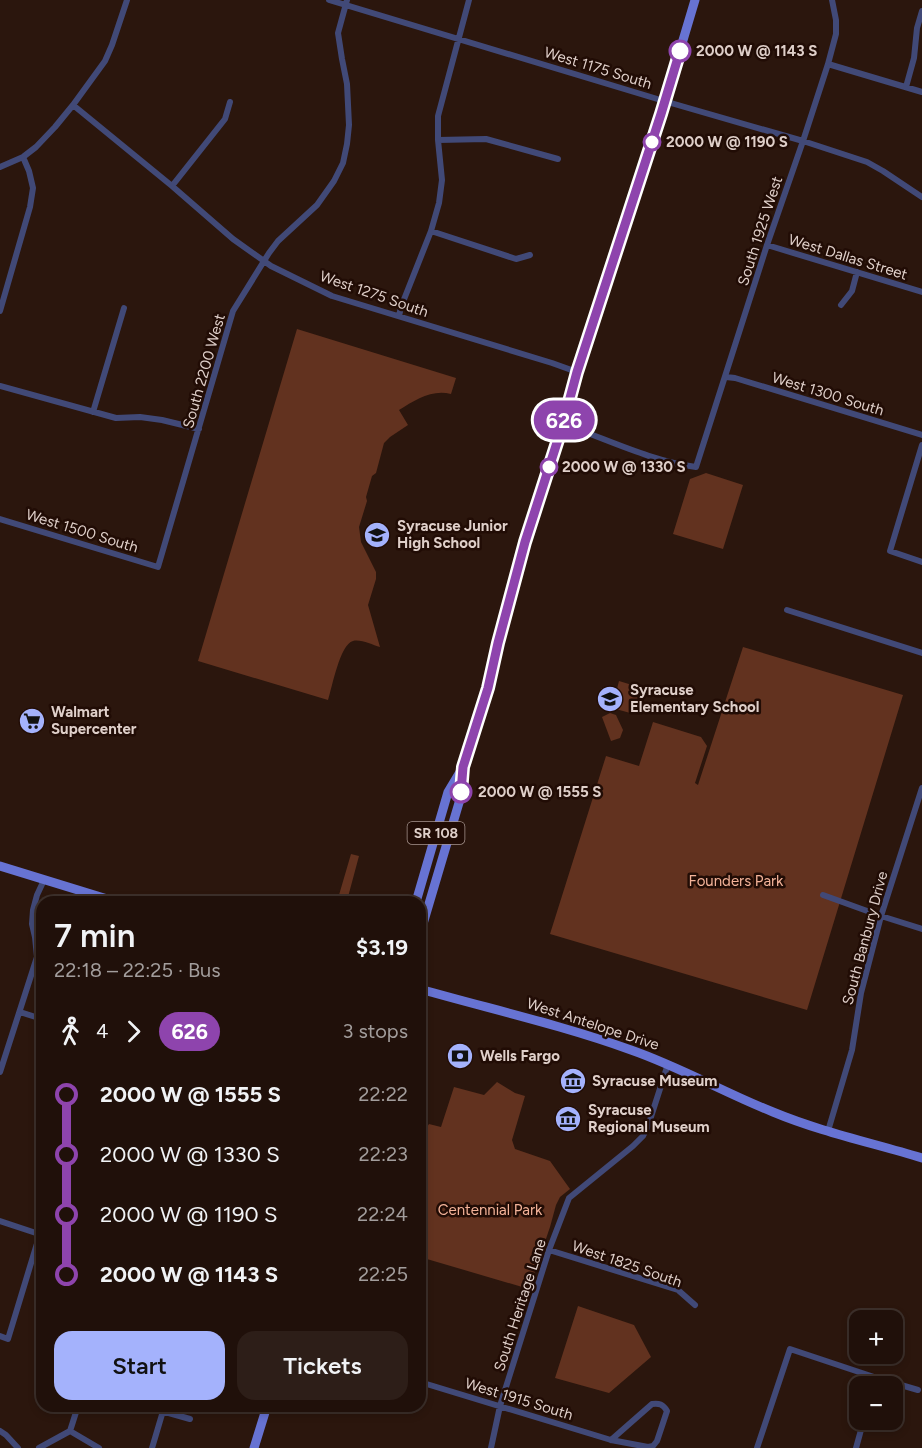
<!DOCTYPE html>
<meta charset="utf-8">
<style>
body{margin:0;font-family:Figtree,sans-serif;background:#2d1e18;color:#f1f3f6;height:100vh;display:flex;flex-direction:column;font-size:22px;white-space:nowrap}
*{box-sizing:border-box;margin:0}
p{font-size:20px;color:#a29d9c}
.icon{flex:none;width:33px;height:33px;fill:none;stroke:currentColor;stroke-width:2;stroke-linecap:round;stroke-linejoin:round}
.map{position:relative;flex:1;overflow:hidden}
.sheet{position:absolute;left:36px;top:896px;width:390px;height:516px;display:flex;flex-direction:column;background:#20100a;border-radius:18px;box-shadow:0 3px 9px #0003,0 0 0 2px #3d302b}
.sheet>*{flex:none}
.badge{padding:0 12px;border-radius:20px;font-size:21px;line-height:39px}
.buttons{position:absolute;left:849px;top:1310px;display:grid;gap:12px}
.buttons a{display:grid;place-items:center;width:54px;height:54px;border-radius:12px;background:#20100a;box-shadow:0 3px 9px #0003,0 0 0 2px #3d302b;font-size:30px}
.map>.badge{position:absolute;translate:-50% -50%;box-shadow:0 0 0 3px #fff}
.legs{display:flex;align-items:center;gap:9px;height:66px;padding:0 18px;font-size:20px}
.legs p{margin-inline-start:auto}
.headline{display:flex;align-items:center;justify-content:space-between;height:102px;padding:0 18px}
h1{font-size:33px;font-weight:600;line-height:45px}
.primary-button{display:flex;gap:12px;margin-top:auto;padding:12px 18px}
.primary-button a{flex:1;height:69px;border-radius:18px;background:#a4b2fc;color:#111;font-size:24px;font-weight:600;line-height:69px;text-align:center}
.primary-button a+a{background:#2d1e18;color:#f1f3f6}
ul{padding:0 18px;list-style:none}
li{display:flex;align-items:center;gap:21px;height:60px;font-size:22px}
li i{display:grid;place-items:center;width:9px;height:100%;margin:0 8px;background:currentColor}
li i::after{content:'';width:15px;height:15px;margin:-8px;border:4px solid;border-radius:50%;background:#20100a}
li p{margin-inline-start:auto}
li:first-child i{background:linear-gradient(#0000 50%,currentColor 0)}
li:last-child i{background:linear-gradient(currentColor 50%,#0000 0)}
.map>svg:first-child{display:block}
.green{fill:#62321f}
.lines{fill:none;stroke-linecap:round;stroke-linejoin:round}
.minor{stroke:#414977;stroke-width:6}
.primary{stroke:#6773d3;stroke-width:9}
.line-1-casing{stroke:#fff;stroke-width:14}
.line-1{stroke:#8e44ad;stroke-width:9}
.stop-1-dot{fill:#fff;stroke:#8e44ad;stroke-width:3}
.labels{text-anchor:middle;stroke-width:5;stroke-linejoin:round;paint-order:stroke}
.shield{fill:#210c05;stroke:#a6948e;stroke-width:1.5}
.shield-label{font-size:14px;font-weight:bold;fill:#dfcfc9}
.stop-label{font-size:15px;font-weight:bold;fill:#dfcfc9;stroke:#210c05;text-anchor:start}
.street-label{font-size:15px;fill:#dfcfc9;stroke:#210c05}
.poi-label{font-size:15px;font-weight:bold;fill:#dfcfc9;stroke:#210c05;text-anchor:start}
.park-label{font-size:15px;fill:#f4b399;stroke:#210c05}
</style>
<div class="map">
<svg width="922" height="1448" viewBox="0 0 922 1448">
<rect width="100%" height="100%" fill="#2b160d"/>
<path class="green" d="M297,329l159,49 -5,16c-19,-5 -36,6 -52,16l9,15 -18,12 -6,6 -8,30 -4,3 -6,21 1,4 -8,26 2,15 15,30v7l-8,26 12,42c-8,-2 -19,-8 -27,-6 -13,3 -21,47 -25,59l-130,-39z
M706,473l37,12 -20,64 -50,-15 17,-55z
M743,647l160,48 -96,315 -257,-76 56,-178 33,10 14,-44 48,15 6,9 -12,37 3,2z
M619,681l23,7 -8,26 -22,-6z
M610,713l6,2 7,15 -3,8 -9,3 -9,-24z
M351,854l8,2 -11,41 -9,-2z
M497,1082l18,11 10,3 -13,44 3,9 35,12 20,28 -10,8 -4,8 -6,22 -21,62 -109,-32v-14l8,-29 -8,-2v-74l9,-14 12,3 13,-40 30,8z
M578,1306l56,19 17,32 -42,36 -54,-15z"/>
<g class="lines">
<path class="minor" d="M329,0l335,101 139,40 64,21 16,9 39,26
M828,64l94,28
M906,87l8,-29 3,-30 5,-17
M73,105l99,81 61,53 38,27 61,30 220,67 25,9
M438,140l48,-1 72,20
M0,167l23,-10 13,-10 19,-20 18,-22 32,-44 7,-16 15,-45
M172,186l53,-67 5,-17
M431,231l85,28 14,-4
M767,245l155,47
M841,305l11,-14 5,-19
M0,311l30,-104 3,-19 -4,-17 -6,-14
M399,316l2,-9 30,-76 8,-28 3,-23 -4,-40v-24l31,-116
M726,377l9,1 187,57
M0,386l116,32 24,-1 22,3 37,9
M93,412l31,-104
M563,424c44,15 87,37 133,43l71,-222 36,-104 25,-77 8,-30v-14l-4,-20
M922,445l-32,106 32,11
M0,519l158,48 75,-256 36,-58 9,-12 39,-36 17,-24 9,-18 4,-19 2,-19 -2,-41 -5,-25 -4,-26 9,-33
M787,610l135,43
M823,895l58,21 41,13
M20,1012l22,7
M0,1072l37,-115 -2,-20 -3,-13 1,-14 4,-15 7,-15
M828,1131l24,-81 9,-57 20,-77 41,-128
M0,1221l42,14
M549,1250l129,40 17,15
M0,1336l8,3 34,-112
M420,1382l191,58 37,7 5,-1 4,-5 10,-30c-4,-7 -8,-8 -15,-7l-41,36
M144,1406l46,13
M0,1431l6,4 12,13
M70,1431l29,17
M70,1431l8,-25
M39,1448l31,-17
M152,1448l11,-37
M491,1448l9,-42 49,-156 20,-52 64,-52 10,-10 5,-10 20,-62
M757,1448l33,-99 87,29 41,12
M856,1448l8,-29"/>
<path class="primary" d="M0,866l117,36
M416,902l32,-110 15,-25 10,-30 15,-49 10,-45 27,-101 38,-118 14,-52 84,-258 34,-114
M420,934l41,-138 2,-27
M420,989c70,20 142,36 211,61 49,17 94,43 142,62 48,20 100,31 149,46
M254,1448l13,-42"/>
</g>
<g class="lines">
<g class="line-1-casing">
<path id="line-1" d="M461,792l2,-25 25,-79 10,-45 27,-101 38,-118 14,-52 84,-258 19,-63"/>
</g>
<use href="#line-1" class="line-1"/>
</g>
<defs>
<g id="school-disc" transform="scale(1.35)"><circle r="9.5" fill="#a4b2fc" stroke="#210c05"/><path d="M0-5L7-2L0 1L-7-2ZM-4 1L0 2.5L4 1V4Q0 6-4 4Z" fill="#111"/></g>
<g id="supermarket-disc" transform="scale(1.35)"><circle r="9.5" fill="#a4b2fc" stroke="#210c05"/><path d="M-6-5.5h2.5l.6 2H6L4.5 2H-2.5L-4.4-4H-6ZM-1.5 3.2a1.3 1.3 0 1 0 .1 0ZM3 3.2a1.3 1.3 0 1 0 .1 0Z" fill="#111"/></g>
<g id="bank-disc" transform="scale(1.35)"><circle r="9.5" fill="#a4b2fc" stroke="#210c05"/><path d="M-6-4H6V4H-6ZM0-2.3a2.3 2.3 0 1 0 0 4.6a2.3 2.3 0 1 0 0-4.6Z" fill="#111"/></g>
<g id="museum-disc" transform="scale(1.35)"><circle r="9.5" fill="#a4b2fc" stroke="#210c05"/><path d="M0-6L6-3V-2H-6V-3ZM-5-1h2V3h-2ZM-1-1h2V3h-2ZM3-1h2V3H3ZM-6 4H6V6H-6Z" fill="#111"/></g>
</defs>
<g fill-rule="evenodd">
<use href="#school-disc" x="377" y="535"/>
<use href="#school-disc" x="610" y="699"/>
<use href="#supermarket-disc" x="32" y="721"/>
<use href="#bank-disc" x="460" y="1056"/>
<use href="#museum-disc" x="573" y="1081"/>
<use href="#museum-disc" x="568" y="1119"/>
</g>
<g class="stop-1-dot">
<circle cx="680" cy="51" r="10"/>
<circle cx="652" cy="142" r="8"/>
<circle cx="549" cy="467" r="8"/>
<circle cx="461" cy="792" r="10"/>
</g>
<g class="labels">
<rect class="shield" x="407.5" y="822" width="57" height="22" rx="4.5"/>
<g class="shield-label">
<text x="436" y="838">SR 108</text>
</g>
<g class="stop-label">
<text x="696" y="56">2000 W @ 1143 S</text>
<text x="666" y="147">2000 W @ 1190 S</text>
<text x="562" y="472">2000 W @ 1330 S</text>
<text x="478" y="797">2000 W @ 1555 S</text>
</g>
<g class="street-label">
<text transform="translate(598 68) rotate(17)" y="5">West 1175 South</text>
<text transform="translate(760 231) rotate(-72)" y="5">South 1925 West</text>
<text transform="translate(848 257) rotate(17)" y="5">West Dallas Street</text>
<text transform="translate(374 294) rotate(19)" y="5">West 1275 South</text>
<text transform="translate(204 371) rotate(-74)" y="5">South 2200 West</text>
<text transform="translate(828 394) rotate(17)" y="5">West 1300 South</text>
<text transform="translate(82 531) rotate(17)" y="5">West 1500 South</text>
<text transform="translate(865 938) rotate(-75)" y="5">South Banbury Drive</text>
<text transform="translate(593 1024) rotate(18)" y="5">West Antelope Drive</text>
<text transform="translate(627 1264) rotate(19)" y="5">West 1825 South</text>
<text transform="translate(520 1305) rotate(-72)" y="5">South Heritage Lane</text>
<text transform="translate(519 1399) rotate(17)" y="5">West 1915 South</text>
</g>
<g class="poi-label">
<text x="397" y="531">Syracuse Junior<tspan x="397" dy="17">High School</tspan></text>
<text x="630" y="695">Syracuse<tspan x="630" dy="17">Elementary School</tspan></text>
<text x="51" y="717">Walmart<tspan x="51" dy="17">Supercenter</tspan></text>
<text x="480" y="1061">Wells Fargo</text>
<text x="592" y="1086">Syracuse Museum</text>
<text x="588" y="1115">Syracuse<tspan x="588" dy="17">Regional Museum</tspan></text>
</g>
<g class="park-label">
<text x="736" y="886">Founders Park</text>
<text x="490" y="1215">Centennial Park</text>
</g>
</g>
</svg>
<div class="buttons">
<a>+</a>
<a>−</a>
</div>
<b class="badge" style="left:564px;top:420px;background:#8e44ad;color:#fff">626</b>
<section class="sheet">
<div class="headline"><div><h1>7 min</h1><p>22:18 – 22:25 · Bus</p></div><b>$3.19</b></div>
<div class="legs"><svg class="icon" aria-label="walk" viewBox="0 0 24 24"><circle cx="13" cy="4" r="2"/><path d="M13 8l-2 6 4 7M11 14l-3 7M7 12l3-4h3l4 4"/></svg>4<svg class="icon" aria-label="forward" viewBox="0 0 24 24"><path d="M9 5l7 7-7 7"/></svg><b class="badge" style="background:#8e44ad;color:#fff">626</b><p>3 stops</p></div>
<ul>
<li><i style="color:#8e44ad"></i><b>2000 W @ 1555 S</b><p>22:22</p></li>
<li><i style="color:#8e44ad"></i><span>2000 W @ 1330 S</span><p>22:23</p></li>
<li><i style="color:#8e44ad"></i><span>2000 W @ 1190 S</span><p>22:24</p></li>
<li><i style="color:#8e44ad"></i><b>2000 W @ 1143 S</b><p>22:25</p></li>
</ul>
<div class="primary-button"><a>Start</a><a>Tickets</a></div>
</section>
</div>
